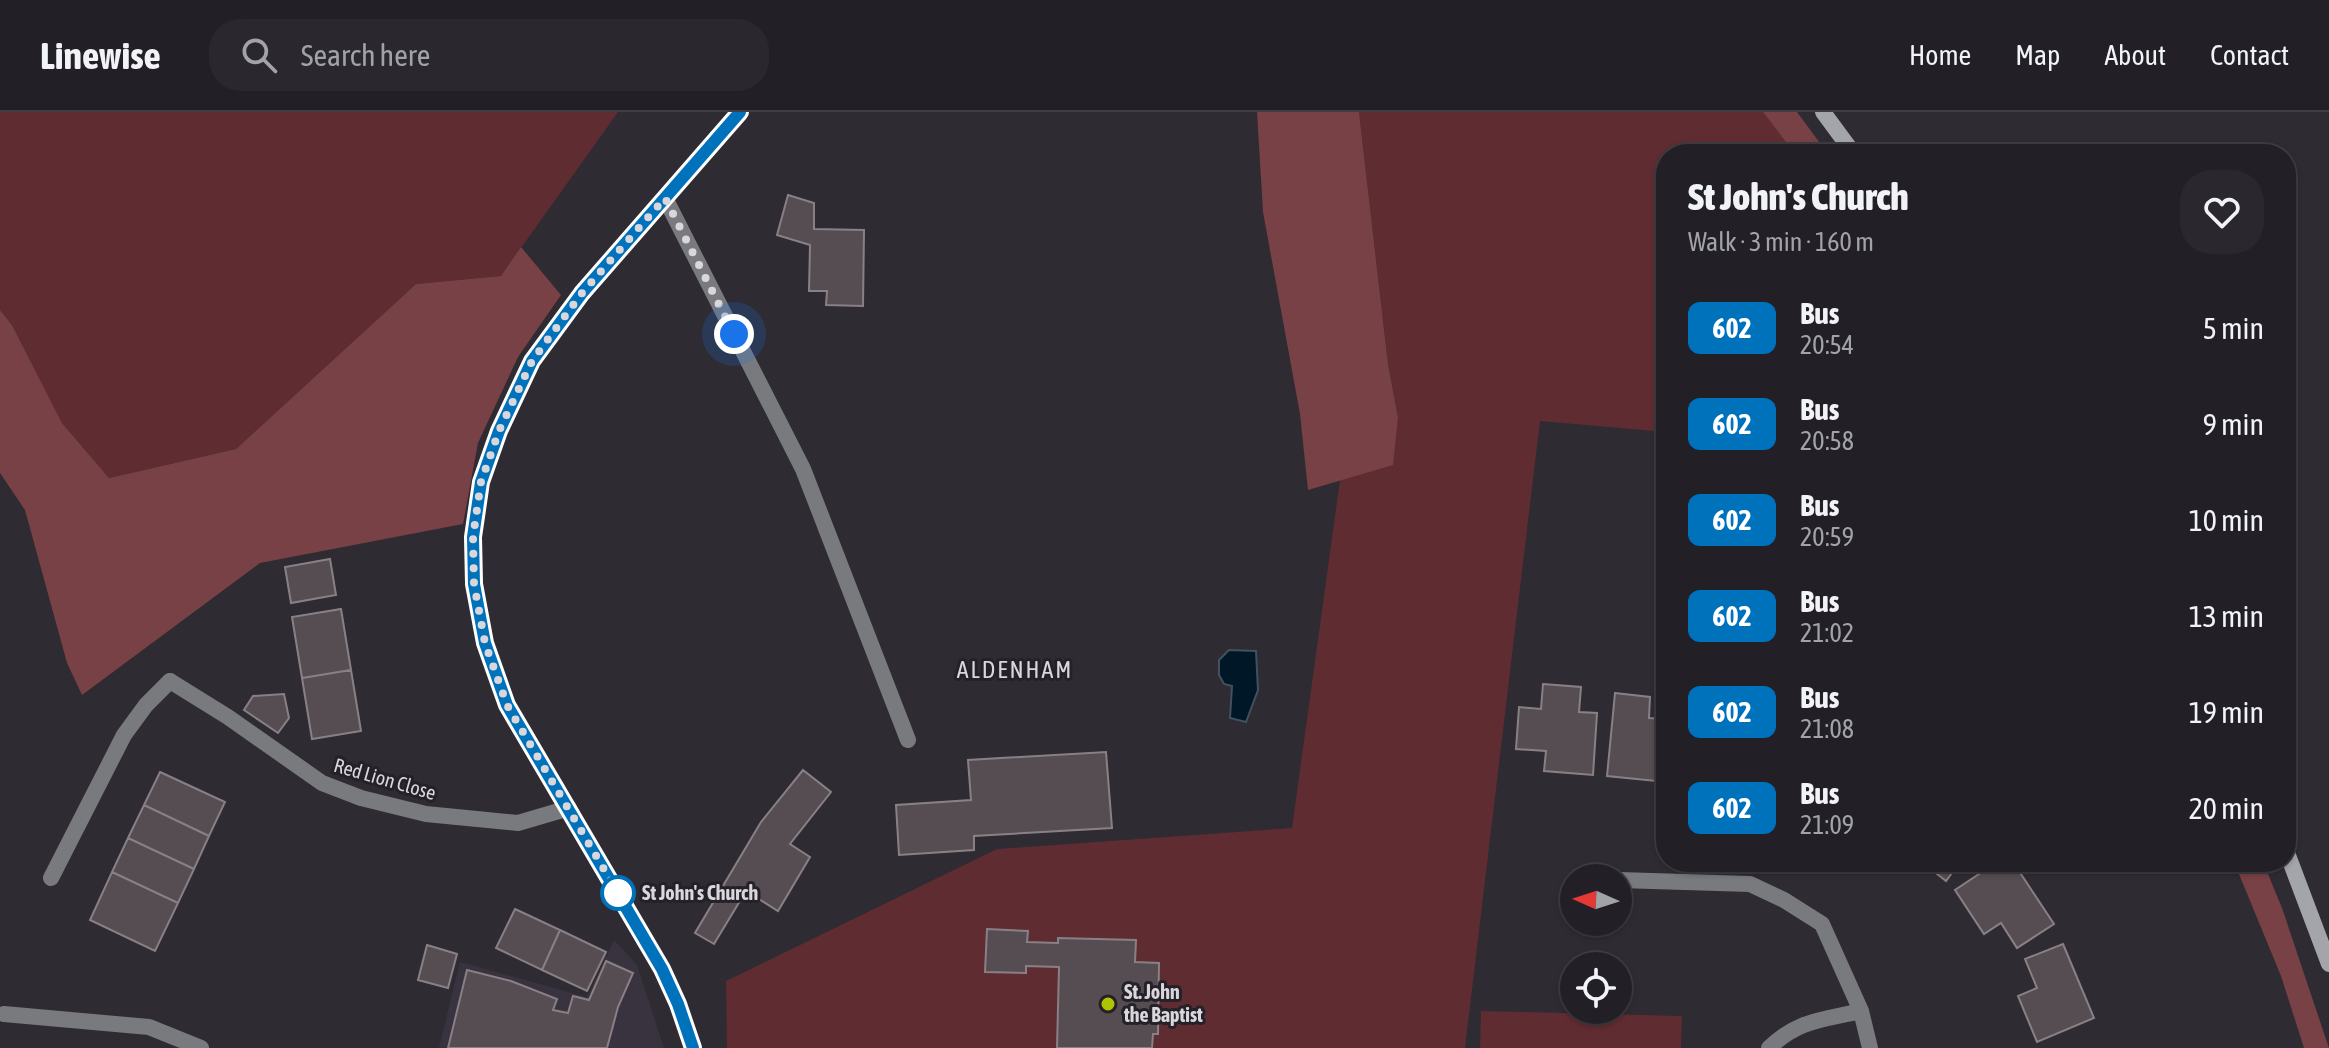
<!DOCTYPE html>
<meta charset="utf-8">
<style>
body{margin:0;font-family:"Asap Condensed",sans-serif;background:#2a282e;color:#f1f3f6;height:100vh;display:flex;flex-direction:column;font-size:30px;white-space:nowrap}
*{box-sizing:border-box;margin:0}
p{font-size:26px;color:#a2a3a7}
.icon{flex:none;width:44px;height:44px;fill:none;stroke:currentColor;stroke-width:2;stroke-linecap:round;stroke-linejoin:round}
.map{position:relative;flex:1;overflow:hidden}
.sheet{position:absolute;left:1656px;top:32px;width:640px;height:728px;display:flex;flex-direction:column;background:#222026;border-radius:32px;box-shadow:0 2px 6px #0004,0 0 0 2px #3f3e43}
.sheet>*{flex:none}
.badge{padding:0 16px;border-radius:12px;font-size:28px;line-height:52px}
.needle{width:52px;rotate:273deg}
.tools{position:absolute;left:1560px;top:752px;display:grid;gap:16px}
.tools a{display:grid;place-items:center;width:72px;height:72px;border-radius:50%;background:#222026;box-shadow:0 2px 6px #0004,0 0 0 2px #3f3e43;font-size:40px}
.you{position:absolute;width:40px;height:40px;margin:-20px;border:6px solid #fff;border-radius:50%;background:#1a73e8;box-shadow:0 0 0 12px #1a73e833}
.map>.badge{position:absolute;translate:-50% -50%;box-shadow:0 0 0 4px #fff}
.round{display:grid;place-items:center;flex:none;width:84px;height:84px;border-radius:32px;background:#2a282e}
.summary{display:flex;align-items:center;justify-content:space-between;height:136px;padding:0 32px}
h1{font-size:38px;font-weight:800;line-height:60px}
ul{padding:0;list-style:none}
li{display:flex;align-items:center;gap:24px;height:96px;padding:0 32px}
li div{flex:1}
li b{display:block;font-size:30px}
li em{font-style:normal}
li .badge{min-width:88px;font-weight:700;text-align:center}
header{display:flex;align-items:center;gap:48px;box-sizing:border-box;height:112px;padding:0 40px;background:#222026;border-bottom:2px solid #3f3e43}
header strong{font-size:38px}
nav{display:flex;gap:44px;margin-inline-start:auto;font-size:28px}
.search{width:560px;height:72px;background:#2a282e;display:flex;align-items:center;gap:20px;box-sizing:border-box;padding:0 28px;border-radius:32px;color:#a2a3a7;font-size:30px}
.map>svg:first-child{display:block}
.built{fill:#393340}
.green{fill:#5f2c31}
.forest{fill:#774145}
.water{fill:#001728;stroke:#41515e;stroke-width:2}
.building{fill:#564d52;stroke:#898085;stroke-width:2}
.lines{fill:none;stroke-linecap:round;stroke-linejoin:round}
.service{stroke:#787a7d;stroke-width:16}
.minor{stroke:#787a7d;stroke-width:16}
.secondary{stroke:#a3a5ab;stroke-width:16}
.line-casing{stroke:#fff;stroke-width:18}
.line{stroke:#0072bc;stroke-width:12}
.walk{stroke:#d9d7dc;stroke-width:8;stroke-dasharray:0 14.4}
.stop-dot{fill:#fff;stroke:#0072bc;stroke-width:4}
.poi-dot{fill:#b0c501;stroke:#242128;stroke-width:3}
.labels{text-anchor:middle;stroke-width:6;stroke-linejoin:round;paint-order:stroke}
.street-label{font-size:20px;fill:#d9d7dc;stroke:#242128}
.stop-label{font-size:20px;font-weight:bold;fill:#d9d7dc;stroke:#242128;text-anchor:start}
.poi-label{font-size:20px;font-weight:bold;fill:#d9d7dc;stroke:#242128;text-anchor:start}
.quarter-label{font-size:24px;letter-spacing:2px;fill:#d9d7dc;stroke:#242128}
</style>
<header>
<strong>Linewise</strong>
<div class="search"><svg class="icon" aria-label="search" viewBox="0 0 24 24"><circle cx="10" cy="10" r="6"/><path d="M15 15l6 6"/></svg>Search here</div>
<nav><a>Home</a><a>Map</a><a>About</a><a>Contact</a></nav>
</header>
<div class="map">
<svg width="2329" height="936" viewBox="0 0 2329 936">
<rect width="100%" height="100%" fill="#2e2b32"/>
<path class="built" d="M614,828l23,25 27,83h-225l21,-86 127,35z"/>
<path class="green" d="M0,0h618l-117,164 -85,8 -180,165 -127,29 -47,-55 -50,-98 -12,-15z
M1359,0h404l32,42h-129v278l-126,-11 -75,627h-738l-1,-67 271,-132 295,-21 57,-413 49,1 -10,-52z
M1481,899l201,5 -1,32h-201z"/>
<path class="forest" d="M1257,0h102l29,252 10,53 -5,48 -85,25 -8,-76 -37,-202z
M1763,0h34l31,42h-33z
M521,135l40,48 -43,62 -40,86 -15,81 -203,39 -178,132 -15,-32 -42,-153 -25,-37v-163l12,15 50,98 47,55 127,-29 180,-165 85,-8z
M2234,750h29l19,46 47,140h-25l-23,-72z"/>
<path class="water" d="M1229,538l27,1 2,39 -12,32 -16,-4 2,-32 -8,-2 -5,-9v-15z"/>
<path class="building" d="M788,83l26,8v26l50,1 -1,76 -37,-1 1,-14h-18l1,-46 -33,-10z
M330,447l6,36 -45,8 -6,-36z
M341,497l10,61 -49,8 -10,-61z
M351,558l10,61 -49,8 -10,-61z
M1543,572l38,3 -2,25 18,1 -4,62 -49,-4 2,-20 -30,-2 3,-42 22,2z
M1615,581l35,4 -1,21 17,1v42l-9,-1 -1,21 -49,-5z
M284,582l5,24 -11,15 -34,-23 9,-14z
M1106,640l6,76 -138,8v14l-75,5 -3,-50 75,-5 -3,-40z
M803,658l28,22 -41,52 20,13 -32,54 -32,-20 -32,53 -19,-11 66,-111z
M160,660l65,30 -16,34 -65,-31z
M144,693l65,31 -15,33 -66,-31z
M128,726l66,31 -16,34 -66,-31z
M1922,750h38l-14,19z
M1997,750h16l41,62 -37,24 -16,-25 -17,11 -29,-44z
M112,760l66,31 -23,48 -65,-31z
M515,797l45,21 -18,40 -46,-22z
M987,817l41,2 -1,11 31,1v-5l78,2 -1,22 24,1 -1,71h-5l-1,14h-95l2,-81 -33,-1v7l-41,-1z
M560,818l46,22 -19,39 -45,-21z
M2063,832l31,74 -57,24 -19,-46 19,-8 -12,-29z
M427,833l30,9 -9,34 -30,-8z
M606,849l27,12 -15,34 -11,41h-159l19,-78 44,11 46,18 -4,11 15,3 5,-17 16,4z"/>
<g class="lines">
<path class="service" d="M665,86l138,271 105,271
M51,766l73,-143 22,-30 24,-24
M4,902l145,13 52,21"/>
<path class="minor" d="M170,569l58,36 94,66 39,15 65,16 92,9 51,-15
M1619,768l131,4 34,16 38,24 39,87 9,37
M693,936l-15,-44 -16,-35 -155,-264 -22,-62 -11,-59 -1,-47 8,-55 18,-51 33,-70 50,-68 157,-181
M1769,936c29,-28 53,-28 92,-37"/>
<path class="secondary" d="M1823,0l31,42
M2286,738l43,114"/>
</g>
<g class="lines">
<g class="line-casing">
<path id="line" d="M693,936l-15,-44 -16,-35 -155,-264 -22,-62 -11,-59 -1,-47 8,-55 18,-51 33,-70 50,-68 158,-181"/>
</g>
<use href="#line" class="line"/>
<path class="walk" d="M618,781l-111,-188 -22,-62 -11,-59 -1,-47 8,-55 18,-51 33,-70 50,-68 83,-95 69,136"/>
</g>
<circle class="stop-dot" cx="618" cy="781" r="16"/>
<circle class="poi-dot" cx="1108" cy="892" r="8"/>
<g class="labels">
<g class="street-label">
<text transform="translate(385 667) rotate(16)" y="7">Red Lion Close</text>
</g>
<g class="stop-label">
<text x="642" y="788">St John's Church</text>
</g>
<g class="poi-label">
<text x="1124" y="887">St. John<tspan x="1124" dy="23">the Baptist</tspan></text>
</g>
<g class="quarter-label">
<text x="1015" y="566">ALDENHAM</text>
</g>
</g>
</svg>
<div class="tools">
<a><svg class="needle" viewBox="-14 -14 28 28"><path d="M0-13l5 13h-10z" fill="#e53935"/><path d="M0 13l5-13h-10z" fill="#a2a3a7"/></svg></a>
<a><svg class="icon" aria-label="locate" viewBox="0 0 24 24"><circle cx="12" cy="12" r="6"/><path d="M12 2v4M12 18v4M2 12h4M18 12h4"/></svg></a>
</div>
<div class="you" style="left:734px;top:222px"></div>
<section class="sheet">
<div class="summary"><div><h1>St John's Church</h1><p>Walk · 3 min · 160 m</p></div><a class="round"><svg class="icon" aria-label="heart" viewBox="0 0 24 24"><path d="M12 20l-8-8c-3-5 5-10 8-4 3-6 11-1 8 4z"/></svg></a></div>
<ul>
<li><span class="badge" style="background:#0072bc;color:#fff">602</span><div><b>Bus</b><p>20:54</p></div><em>5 min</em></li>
<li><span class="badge" style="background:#0072bc;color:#fff">602</span><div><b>Bus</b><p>20:58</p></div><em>9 min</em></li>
<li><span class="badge" style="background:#0072bc;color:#fff">602</span><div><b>Bus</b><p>20:59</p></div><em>10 min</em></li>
<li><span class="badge" style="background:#0072bc;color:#fff">602</span><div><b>Bus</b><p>21:02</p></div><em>13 min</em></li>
<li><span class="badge" style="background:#0072bc;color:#fff">602</span><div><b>Bus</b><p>21:08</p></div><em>19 min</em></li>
<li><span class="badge" style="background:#0072bc;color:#fff">602</span><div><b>Bus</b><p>21:09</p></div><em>20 min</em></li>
</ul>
</section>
</div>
